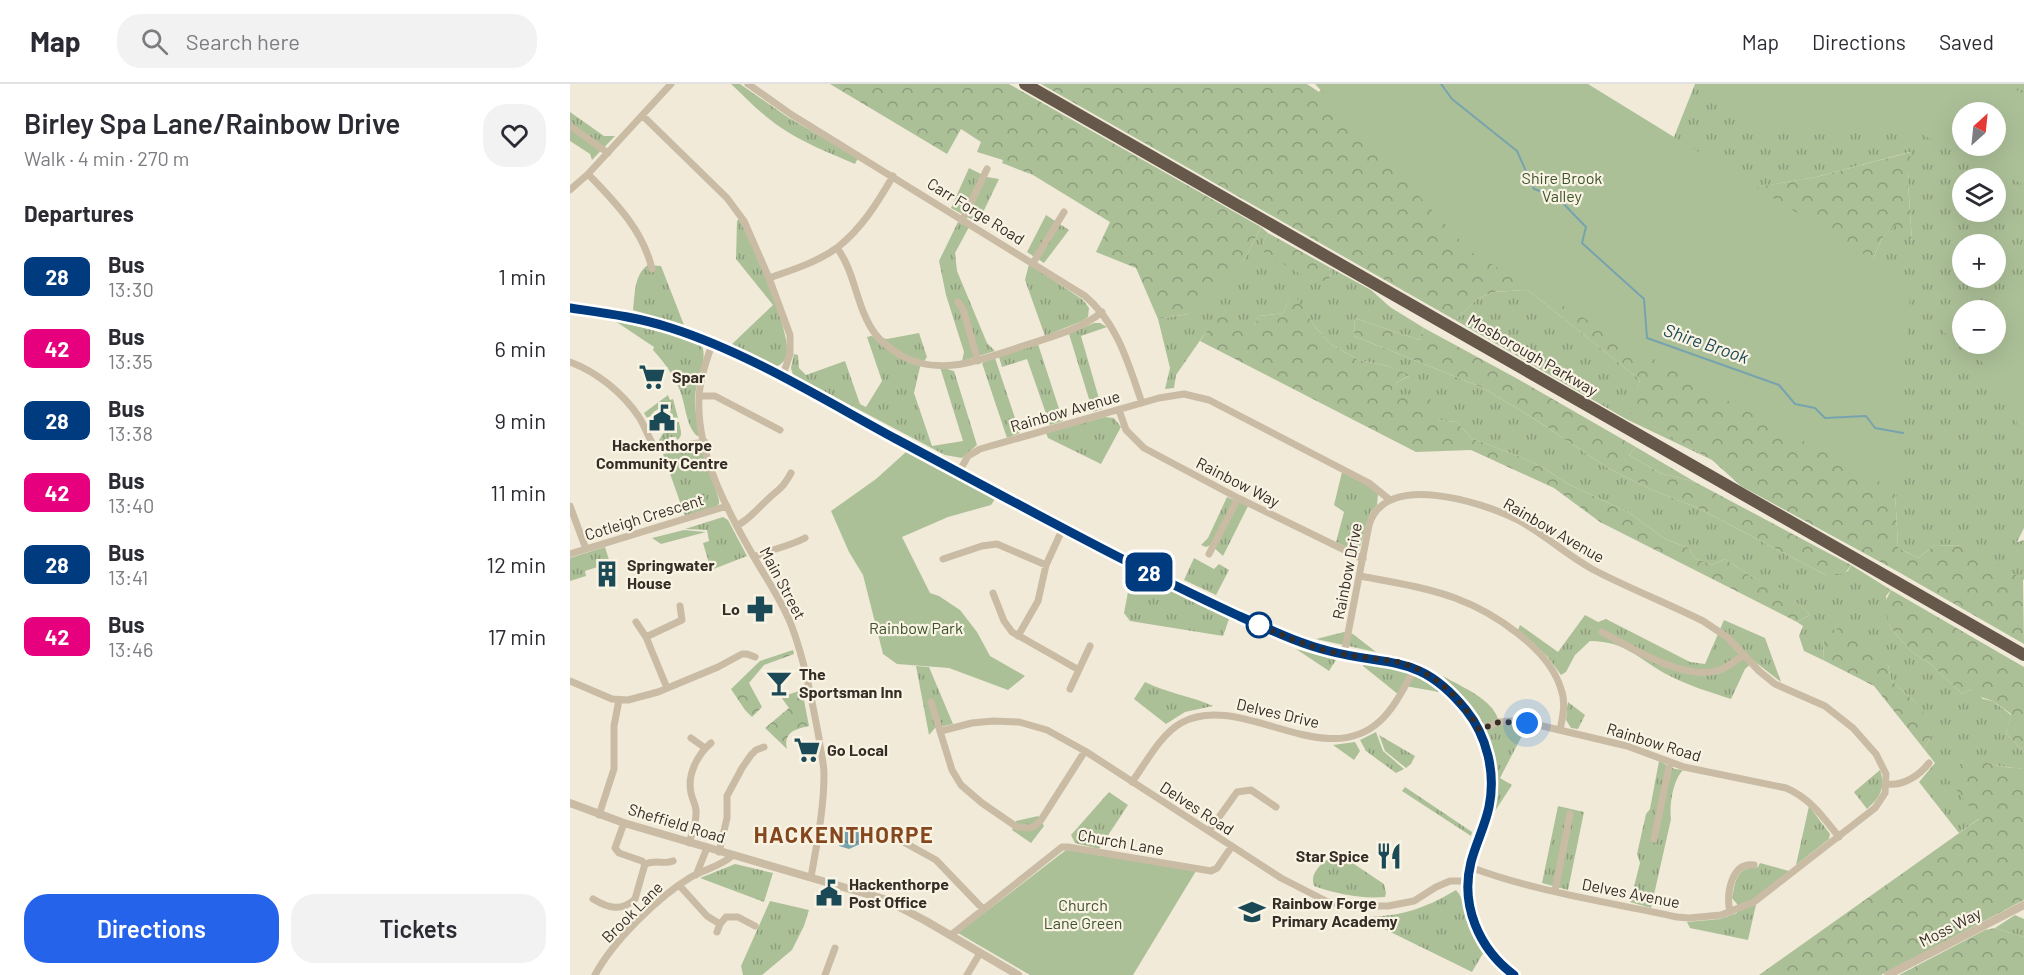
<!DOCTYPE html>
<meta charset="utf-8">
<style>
body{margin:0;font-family:Barlow,sans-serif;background:#f2f2f3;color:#2b2b33;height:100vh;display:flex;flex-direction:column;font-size:22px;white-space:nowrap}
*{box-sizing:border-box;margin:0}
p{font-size:20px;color:#7c7c81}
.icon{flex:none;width:33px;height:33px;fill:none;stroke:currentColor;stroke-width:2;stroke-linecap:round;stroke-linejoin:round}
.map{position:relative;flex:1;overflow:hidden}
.panel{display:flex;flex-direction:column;background:#fff;width:570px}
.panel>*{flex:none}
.badge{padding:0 12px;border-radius:9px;font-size:21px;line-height:39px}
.needle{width:39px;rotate:27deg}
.tools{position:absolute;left:1382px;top:18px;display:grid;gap:12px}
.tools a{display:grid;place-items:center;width:54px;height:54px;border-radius:50%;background:#fff;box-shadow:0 6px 24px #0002;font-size:30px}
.you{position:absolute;width:30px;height:30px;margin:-15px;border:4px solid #fff;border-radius:50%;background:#1a73e8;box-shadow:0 0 0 9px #1a73e833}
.map>.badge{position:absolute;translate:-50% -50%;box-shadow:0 0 0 3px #fff}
h2{padding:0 24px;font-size:22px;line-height:54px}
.round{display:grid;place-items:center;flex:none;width:63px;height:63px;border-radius:24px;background:#f2f2f3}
.head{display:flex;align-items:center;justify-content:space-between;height:102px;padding:0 24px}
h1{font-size:28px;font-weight:600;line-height:45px}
.button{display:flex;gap:12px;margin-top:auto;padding:12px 24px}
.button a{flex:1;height:69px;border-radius:24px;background:#2563eb;color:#fff;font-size:24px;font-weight:600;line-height:69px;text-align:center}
.button a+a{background:#f2f2f3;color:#2b2b33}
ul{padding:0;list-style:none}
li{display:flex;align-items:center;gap:18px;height:72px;padding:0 24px}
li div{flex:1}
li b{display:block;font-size:22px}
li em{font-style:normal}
li .badge{min-width:66px;font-weight:700;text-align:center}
header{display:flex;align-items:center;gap:36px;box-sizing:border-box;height:84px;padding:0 30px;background:#fff;border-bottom:2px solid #e1e1e2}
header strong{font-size:28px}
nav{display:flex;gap:33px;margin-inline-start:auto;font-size:21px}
.search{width:420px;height:54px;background:#f2f2f3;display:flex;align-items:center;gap:15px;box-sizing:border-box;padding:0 21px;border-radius:24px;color:#7c7c81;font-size:22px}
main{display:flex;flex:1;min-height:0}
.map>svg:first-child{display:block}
.grass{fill:url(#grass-tufts);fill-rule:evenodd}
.forest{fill:url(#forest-crowns)}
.park{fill:#acc098;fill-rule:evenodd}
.water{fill:url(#water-waves)}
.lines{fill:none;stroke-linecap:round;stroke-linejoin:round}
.stream{stroke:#77a3ae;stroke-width:2}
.minor{stroke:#c9bba4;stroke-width:7}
.tertiary{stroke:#c9bba4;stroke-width:8}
.trunk{stroke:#66584a;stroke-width:12}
.line-casing{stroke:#fff;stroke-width:14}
.line{stroke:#003b80;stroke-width:9}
.walk{stroke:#352d26;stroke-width:6;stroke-dasharray:0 10.8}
.stop-dot{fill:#fff;stroke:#003b80;stroke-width:3}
.labels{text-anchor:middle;stroke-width:4.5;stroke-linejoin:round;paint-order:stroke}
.park-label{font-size:16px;fill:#3d532a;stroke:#f9f3e4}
.street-label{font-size:16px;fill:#352d26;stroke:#f9f3e4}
.poi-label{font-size:16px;font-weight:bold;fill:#352d26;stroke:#f9f3e4;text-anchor:start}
.water-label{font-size:18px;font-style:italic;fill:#1b4956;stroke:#f9f3e4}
.district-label{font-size:22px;font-weight:bold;letter-spacing:1.5px;fill:#84471e;stroke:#f9f3e4}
</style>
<header>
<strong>Map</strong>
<div class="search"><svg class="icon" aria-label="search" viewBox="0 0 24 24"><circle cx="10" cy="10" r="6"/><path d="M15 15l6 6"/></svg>Search here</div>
<nav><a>Map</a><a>Directions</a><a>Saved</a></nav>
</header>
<main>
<section class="panel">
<div class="head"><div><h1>Birley Spa Lane/Rainbow Drive</h1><p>Walk · 4 min · 270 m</p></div><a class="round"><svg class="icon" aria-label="heart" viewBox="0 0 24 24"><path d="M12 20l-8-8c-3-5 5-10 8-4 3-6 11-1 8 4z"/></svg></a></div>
<h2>Departures</h2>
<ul>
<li><span class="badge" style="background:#003b80;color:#fff">28</span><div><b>Bus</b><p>13:30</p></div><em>1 min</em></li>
<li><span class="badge" style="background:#e6007e;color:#fff">42</span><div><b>Bus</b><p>13:35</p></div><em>6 min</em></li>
<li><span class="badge" style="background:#003b80;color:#fff">28</span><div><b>Bus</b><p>13:38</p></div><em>9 min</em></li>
<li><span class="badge" style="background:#e6007e;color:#fff">42</span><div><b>Bus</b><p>13:40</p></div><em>11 min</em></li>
<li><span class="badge" style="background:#003b80;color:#fff">28</span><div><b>Bus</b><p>13:41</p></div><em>12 min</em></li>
<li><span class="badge" style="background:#e6007e;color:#fff">42</span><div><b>Bus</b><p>13:46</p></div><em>17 min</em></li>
</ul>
<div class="button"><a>Directions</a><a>Tickets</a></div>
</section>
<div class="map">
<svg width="1454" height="891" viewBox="0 0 1454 891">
<defs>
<pattern id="grass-tufts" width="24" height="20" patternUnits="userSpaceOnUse" patternTransform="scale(1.5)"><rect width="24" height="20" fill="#acc098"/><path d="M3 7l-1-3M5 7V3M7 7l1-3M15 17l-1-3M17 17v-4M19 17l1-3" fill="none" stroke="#8d9c7c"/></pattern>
<pattern id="forest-crowns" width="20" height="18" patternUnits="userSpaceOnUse" patternTransform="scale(1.5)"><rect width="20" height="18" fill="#acc098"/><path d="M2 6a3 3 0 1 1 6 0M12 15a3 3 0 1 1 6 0" fill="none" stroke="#8d9c7c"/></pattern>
<pattern id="water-waves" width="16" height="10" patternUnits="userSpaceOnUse" patternTransform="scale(1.5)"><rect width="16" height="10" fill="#77a3ae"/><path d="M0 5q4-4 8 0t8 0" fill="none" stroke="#62858d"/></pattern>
</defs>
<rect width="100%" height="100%" fill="#f1ead8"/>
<path class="grass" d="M161,0h9l49,34 69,40 -3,6c-25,-11 -52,-21 -75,-37 -18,-12 -33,-28 -49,-43z
M1125,0h44l223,28v34h33l7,-21 -17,-41h39v272l-29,-12v-34h-33v17l-4,19 66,24v158l-7,14 7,-2v40l-61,-34 -28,-1 -17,13 -20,-10 -3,-58 -37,-196 24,-56 13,-14 17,17 -4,-59 2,-30 -94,25 -76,13 -80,-49 14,-4zM1392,94h33v34h-33zM1392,160h33v34h-33z
M0,28l34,24h11l-23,24 -2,-6 -20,-13z
M399,84l18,9 12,2 -21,44 -27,-15z
M476,131l23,15 -25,33 -17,-11z
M169,135c13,24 51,110 48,134 -1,7 -5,11 -11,14l-45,-22 42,-40 -37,-46 1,-38z
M388,138l11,5 -14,26 2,18 30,72 8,8 -33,10 2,-9 -18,-57 -7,-34z
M691,143l7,6 -5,10 49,38 19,-5 -2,-9 42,23 19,17 34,21 -5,12 -64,-22 -1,18 127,51 49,29 78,52 42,21 48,19 128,67 22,-4 3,-6 40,25 -5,6 4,31 11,13 10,11 20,13 31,30 9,-5 12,10 10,2 18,14 -5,18 18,19v16c-19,1 -41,-7 -61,-8l-14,19 31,39 -21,15 -40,-51 16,-19 -11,-14 8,-14 -17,-33 -24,-22 -3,-15 -64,-27 -1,22 -19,-9 -5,-15 4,-10 -6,-4 13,-7 -27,-25 -31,-13 -27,-18 -13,6 -17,-7 -6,-10 -24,-9 -37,-27 -62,-29 -22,-15 -23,-11 -50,-19 -14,-16 -21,-2 -48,-26 8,-11 13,-7 -21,-10 -29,-6 -27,-15 -16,-17 -24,-36 -9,21 -24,3 -5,10 -46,3 -32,46 -2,13 -9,1 5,-21 -12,-49 30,-5 57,-55z
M459,180l54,36 6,8 -1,9 -6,4 -37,15 -20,-56z
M78,181l13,1 23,59 -51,-15c2,-15 1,-36 15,-45z
M958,206l112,90 -9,33 81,47 -86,-41 -171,-99 22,-21 16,-7z
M45,237l54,13 33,12c6,15 -6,34 -7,51 -1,12 3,26 5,38l-3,1c-12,-11 -11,-34 -19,-50 -6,-13 -15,-25 -25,-36l1,-3z
M524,239h6l7,4 -26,9 21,73 -9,3 -24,-78z
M349,249l8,24 -7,10 -6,26 18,53 31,-5 -23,-74 14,4 23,74 -15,13 -17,-3 -152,-80 -2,-7 3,-14 4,1 1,13 7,7 39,-14 15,43 6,3 16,-26 -15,-44 4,-1 16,3z
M468,260l25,77 -13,4 -23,-66 -25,8 -3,-10z
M425,274l25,75 -13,5 -25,-75z
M98,311l2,5 3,-1 5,19 -4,1 -8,-14 -13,7 1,2 -7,4 -3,-5z
M535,333l9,1 7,9 -20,37 -53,-26 -2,-5z
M105,338h4c1,7 5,14 -2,18l-1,-3h-7v4l-8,2 -2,-3 8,-13 5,-2v2h3z
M1066,363l59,35 -35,-9 -31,-18z
M126,365l8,5 15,46v4l-5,4 -29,8 -22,-62z
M772,388l30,16 6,6 -1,11 -7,8 -11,37 -4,1 -19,-9 8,-30 -10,-7z
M657,413l21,9 -25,50 -12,-11 -5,2 -5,-2 7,-7z
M153,433l5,3 19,36 -36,14 -8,-27 6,-2 -2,-11 -22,-1z
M114,446l22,2 -45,12 -9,-6z
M35,463l5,16 -25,8 1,5 -16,5v-23z
M624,474l20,11 5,-5 10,6 -13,25 -32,-15z
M562,487l97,48 -6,17 -93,-15 -6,-8z
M1015,531l13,7 8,-3 84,43 15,2 19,-44 41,18 16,44 -27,-21 -9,8 -14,30c-21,-7 -42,-13 -61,-23 -30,-15 -43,-35 -80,-35l-15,14 -9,17 -5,3 -14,-19 -29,-26 2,-5 38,27z
M774,548l9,2 23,18 -60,-13z
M726,565l40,11 -7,11z
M793,580c23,4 62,3 76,28l-34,-6 -6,9 -36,-29z
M346,582l13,1 24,57 -18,4 -6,7z
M873,592c18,11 51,23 56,46l6,2 22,2 -27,52 12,7 -17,26c0,-30 2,-66 -16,-92 -10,-15 -24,-29 -36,-43z
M575,598c22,11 46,14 68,24l-28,6 -19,12 -32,-25z
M998,618l17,13 -7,14 -7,-1 -5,-8z
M806,648l7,19 21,18 -8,4 -30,-22 -6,-11z
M809,651l36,21 -4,8 -5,4 -21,-17z
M785,658l5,9 -6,9 -21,-15z
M1089,677l16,8 8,1c-10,10 -14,35 -12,49l-20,89 -21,-6 10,-39 -3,-9 9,-40 4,-5z
M1310,686c6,17 0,28 -13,39l-13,-17z
M835,703l67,45 -1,4 -69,-45z
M539,708l19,13 -29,44 -24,-6 -4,-8z
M988,722l26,6 -16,78 -26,-7z
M1239,722l21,28 -1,5 -33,26z
M468,732l6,10 -13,17 -19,-13 4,-9z
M764,772l11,2 39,26 2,9 -1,4c-25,2 -48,-3 -71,-11 -5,-13 9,-25 20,-30z
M1190,779l29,8 -31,25 -10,44 -58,-12 -3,-6 33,-3 17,-6v-9l-5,-6c4,-19 4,-30 26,-31z
M165,780l38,9 -9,29 -64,-24z
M886,806c8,8 7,19 11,29 4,11 11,21 18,31l-13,22 -112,-55c39,0 62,-7 96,-27z
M200,817l39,9 -5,16 -12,24 -30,25h-19l-2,-9z
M1445,831l9,4v18l-29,-9z"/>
<path class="forest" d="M260,0h179l252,143 -16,32 -39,43 -18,12 -30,5 -22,-51 -40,-16 14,-30 -77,-47 -31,-12 1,-3 -26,-8 4,-10 -20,-13 -14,25z
M471,0h266l12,8 5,-8 415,106 77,-13 95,-25 -3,30 4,60 -17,-17 -13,13 -24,56 49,40 -12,156 3,58 20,10 17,-13 29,1 59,33 1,65 -129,-74 -154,-84 -29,-26 -82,-47 10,-33 -112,-90 -35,2 -16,7 -22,21z
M698,149l61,34 2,9 -5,5h-14l-50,-30 1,-8z
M722,207l24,37 16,17 27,15 29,6 22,9 -14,8 -7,11 40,1 8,25 20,2 14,16 50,19 23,11 22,15 62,29 37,27 24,9 6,10 17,7 13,-6 27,18 31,12 27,26 -13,7 -197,-100 -46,-34 -83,-38 -55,2 -216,-111 8,-12 13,-13 33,10 5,-10 24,-3z
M785,234l64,22 5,-12 92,50 120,69 -7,8 31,18 35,9 156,83c-6,11 -14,10 -25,10l-128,-67 -48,-19 -42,-21 -78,-52 -49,-29 -127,-51z
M1321,506l133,77v85l-18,-19 5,-19 -18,-13 -19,-6 -3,-6 -9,5 -31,-30 -20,-13 -10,-11 -11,-13 -6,-23z
M1285,541l33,40 3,15 24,22 15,21 2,12 -8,14 -50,-63 -51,-26 1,-22 18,-12z
M223,566l1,4 -30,11 -15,18 13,24 -10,10 -7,-7 -14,-21 29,-28z
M232,606l7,36c-13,3 -26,6 -22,23l-22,-21 24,-20 -8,-11z
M1400,671c12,9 40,14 54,13v132l-143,75h-122l220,-156 -31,-40 15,-19z
M1425,844l29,9v38h-125l86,-45z"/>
<path class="park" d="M745,0h273l323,199 -16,207 -195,-104 -229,-134z
M1133,0h303l18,10v91l-117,-58 -86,7 -59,-1zM1425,28v34h-33v-34z
M1454,210v151l-17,-56 -11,-9 -15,-19 -23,-15 -25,-25 17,-17 12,7v33h33v-34h-2l9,-9z
M336,368l89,47 -4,6 -43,12 -46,20 28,56 9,3 21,14 17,22 13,24 35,20 -17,14 -59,-22 -52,-4 -14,-10 -20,-79 -14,-23 -18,-41 45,-32z
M496,766l130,21 -63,104h-103l-72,-42z"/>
<path class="water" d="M279,743l16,9 -5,8 -11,5 -10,-3 4,-16z"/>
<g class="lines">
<path class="stream" d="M871,0l11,15 65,52 17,38 23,8 29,30 -4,16 62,56 3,39 132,47 16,19 20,4 10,10 41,-2 9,12 28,5"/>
<path class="minor" d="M178,0l44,31 293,181c33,28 43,67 57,107
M73,32l84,82 17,23 25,57 21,57v19l-8,24
M0,42l38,27
M18,90c27,28 55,56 64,95
M0,106l18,-16 83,-90
M393,135l24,-50
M267,164c19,25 19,61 39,87 6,8 15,14 24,20 41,23 82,4 123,-9 27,-9 57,-16 79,-34
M463,179l31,-51
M199,194c23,-8 49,-16 69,-31 24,-19 40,-45 55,-71
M388,218l5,7 15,52
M142,260c-6,18 -12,35 -13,53 -3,57 29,115 56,162 13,22 28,44 37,68 13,35 20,74 27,111 1,12 5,24 5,36 0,35 -7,69 -13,103
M0,278c27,10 53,31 69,55 6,9 9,20 15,29l13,2 38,-6
M129,312h16l65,34
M549,326l7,20 18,18 94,50 125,61
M389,388l9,-16 12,-7 179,-51 25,-4 25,6 160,83 21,17
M0,422l16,43
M167,442c15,-9 17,-14 29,-25 13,-13 15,-10 25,-28
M0,470l157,-48
M639,470l29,-56
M184,473c17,-8 34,-10 51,-19
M373,475l39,-13 15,-2 49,21
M790,492c32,6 65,11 95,22 38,14 94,50 106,91 5,13 2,27 -1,41
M423,509l11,28 8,11 67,38
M66,538l10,15 21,51
M1032,548c30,16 83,50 118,38 9,-4 17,-10 24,-16
M448,552l20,-35 8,-36 17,-37
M76,553l36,-17 -2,-14
M774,570l25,-129c16,-54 112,-23 147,-6 27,14 49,35 76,50 36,19 75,34 111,52l24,16 32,34 16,13 50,22 28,22 23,26 10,20 -1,19 -10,15 -121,94 -33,13 -32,3 -12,-1c-69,-15 -141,-25 -207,-50
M0,597l42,18 16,1 30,-8 60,-25 24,-13h5l8,3
M500,605l20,-43
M361,618l21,68 9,15 21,18 35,24 12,1 6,-2 6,-6 44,-69
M909,646l20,-8 12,-1 23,3 93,22 57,21 102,21c24,10 37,29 53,49
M371,647l31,-8 21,-2 26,1 28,8 38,21 196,127 47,24 26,4h34l26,-5 22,-14 14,-6h17
M121,654l14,10
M562,698c14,-19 28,-47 49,-59 59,-33 143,50 199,-2 15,-14 25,-35 35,-53
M1317,700c16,2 32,-8 42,-21
M29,731l15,-46v-43l5,-26
M639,747l28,-39 14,-2 25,17
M328,755l38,21 47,49
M1084,755l16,-77
M119,759c3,-10 8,-21 7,-32 0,-6 -4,-12 -5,-18 -4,-18 6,-38 20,-50
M149,768l8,-34v-22l15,-28 9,-13 5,-5 8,-3
M75,780c12,-5 19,1 28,-3
M126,791l11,-27
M109,801l28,31 13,8
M985,807l15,-77
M23,815c15,9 28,13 42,0l10,-35 -3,-3 -23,-8 -4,-5 9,-25
M1160,828c-4,-18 1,-50 24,-47
M147,848l3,-8 6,-7h12l17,9
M381,851l111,-88h6l143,24 6,-3 15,-22
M25,891c18,-34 63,-78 96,-98 14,-8 30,-11 41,-21
M255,891l10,-27
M397,891l13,-22"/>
<path class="tertiary" d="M0,224c34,5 67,9 101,20 80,26 157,74 231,114 113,60 226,123 343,177 27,12 55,25 84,32 62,16 91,2 137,59 21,26 30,63 23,97 -4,19 -13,36 -18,55 -11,43 8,87 43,113
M0,719l54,20 260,76 42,22 92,54
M1318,891l136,-70"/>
<path class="trunk" d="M455,0l999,571"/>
</g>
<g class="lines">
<g class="line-casing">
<path id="line" d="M0,224c34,5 67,9 101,20 78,25 153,72 225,111 113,60 226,123 343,177 30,13 58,27 90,35 61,16 91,2 137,59 21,26 30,63 23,97 -4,19 -13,36 -18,55 -11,43 8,87 43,113"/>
</g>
<use href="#line" class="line"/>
<path class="walk" d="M689,541l-8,-4c28,13 56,26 86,32 23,5 47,5 68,11 32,10 59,38 74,66l20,-8 28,1"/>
</g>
<defs>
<g id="supermarket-bare" transform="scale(2.07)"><path d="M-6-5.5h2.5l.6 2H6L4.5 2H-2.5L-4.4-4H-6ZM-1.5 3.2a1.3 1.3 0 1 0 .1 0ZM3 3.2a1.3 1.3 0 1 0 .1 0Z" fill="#1b4956" stroke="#f9f3e4" stroke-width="2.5" paint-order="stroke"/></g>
<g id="civic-bare" transform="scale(2.07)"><path d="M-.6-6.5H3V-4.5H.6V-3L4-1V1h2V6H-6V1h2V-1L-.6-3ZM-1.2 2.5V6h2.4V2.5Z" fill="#1b4956" stroke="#f9f3e4" stroke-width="2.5" paint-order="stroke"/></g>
<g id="building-bare" transform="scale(2.07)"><path d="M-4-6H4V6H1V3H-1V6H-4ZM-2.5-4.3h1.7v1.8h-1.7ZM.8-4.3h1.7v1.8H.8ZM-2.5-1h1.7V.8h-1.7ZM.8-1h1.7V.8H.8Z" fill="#1b4956" stroke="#f9f3e4" stroke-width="2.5" paint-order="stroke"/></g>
<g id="pharmacy-bare" transform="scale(2.07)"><path d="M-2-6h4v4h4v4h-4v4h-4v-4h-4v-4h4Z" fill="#1b4956" stroke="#f9f3e4" stroke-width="2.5" paint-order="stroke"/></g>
<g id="bar-bare" transform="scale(2.07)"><path d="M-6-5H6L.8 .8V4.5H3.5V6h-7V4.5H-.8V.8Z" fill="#1b4956" stroke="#f9f3e4" stroke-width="2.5" paint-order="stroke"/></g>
<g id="restaurant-bare" transform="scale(2.07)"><path d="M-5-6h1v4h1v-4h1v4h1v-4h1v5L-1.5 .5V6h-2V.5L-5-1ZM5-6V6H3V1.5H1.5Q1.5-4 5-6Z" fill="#1b4956" stroke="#f9f3e4" stroke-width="2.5" paint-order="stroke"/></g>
<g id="school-bare" transform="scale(2.07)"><path d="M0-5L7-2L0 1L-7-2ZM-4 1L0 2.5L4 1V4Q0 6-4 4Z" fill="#1b4956" stroke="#f9f3e4" stroke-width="2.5" paint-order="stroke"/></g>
</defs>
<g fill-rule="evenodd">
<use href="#supermarket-bare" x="82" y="293"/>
<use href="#civic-bare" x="92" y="334"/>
<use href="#building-bare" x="37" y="490"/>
<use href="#pharmacy-bare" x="190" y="525"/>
<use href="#bar-bare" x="209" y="599"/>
<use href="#supermarket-bare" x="237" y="666"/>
<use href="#restaurant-bare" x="819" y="772"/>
<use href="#civic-bare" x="259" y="809"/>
<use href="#school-bare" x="682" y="828"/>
</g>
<circle class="stop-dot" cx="689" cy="541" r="12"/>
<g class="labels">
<g class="park-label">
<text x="992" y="100">Shire Brook<tspan x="992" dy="18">Valley</tspan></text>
<text x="346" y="550">Rainbow Park</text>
<text x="513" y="827">Church<tspan x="513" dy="18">Lane Green</tspan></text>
</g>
<g class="street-label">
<text transform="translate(406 127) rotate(32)" y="6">Carr Forge Road</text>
<text transform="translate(963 271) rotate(30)" y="6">Mosborough Parkway</text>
<text transform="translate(495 327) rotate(-16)" y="6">Rainbow Avenue</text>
<text transform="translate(668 398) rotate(27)" y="6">Rainbow Way</text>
<text transform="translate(74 433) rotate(-17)" y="6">Cotleigh Crescent</text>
<text transform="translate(984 446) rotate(30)" y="6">Rainbow Avenue</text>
<text transform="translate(777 487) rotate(-79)" y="6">Rainbow Drive</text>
<text transform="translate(213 499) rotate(62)" y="6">Main Street</text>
<text transform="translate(708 629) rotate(13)" y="6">Delves Drive</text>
<text transform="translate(1084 658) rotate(17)" y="6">Rainbow Road</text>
<text transform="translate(627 724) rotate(33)" y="6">Delves Road</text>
<text transform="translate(107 739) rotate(17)" y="6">Sheffield Road</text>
<text transform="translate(551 758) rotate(10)" y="6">Church Lane</text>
<text transform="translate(1061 809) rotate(11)" y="6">Delves Avenue</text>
<text transform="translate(62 828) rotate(-45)" y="6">Brook Lane</text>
<text transform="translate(1380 843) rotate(-27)" y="6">Moss Way</text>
</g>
<g class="poi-label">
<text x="102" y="299">Spar</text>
<text x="92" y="367" text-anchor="middle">Hackenthorpe<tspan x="92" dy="18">Community Centre</tspan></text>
<text x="57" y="487">Springwater<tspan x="57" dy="18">House</tspan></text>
<text x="170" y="531" text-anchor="end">Lo</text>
<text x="229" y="596">The<tspan x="229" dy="18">Sportsman Inn</tspan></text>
<text x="257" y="672">Go Local</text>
<text x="799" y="778" text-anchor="end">Star Spice</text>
<text x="279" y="806">Hackenthorpe<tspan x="279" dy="18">Post Office</tspan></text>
<text x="702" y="825">Rainbow Forge<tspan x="702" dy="18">Primary Academy</tspan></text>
</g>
<g class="water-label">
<text transform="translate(1136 260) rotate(19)" y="6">Shire Brook</text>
</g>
<g class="district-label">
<text x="274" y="759">HACKENTHORPE</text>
</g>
</g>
</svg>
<div class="tools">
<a><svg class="needle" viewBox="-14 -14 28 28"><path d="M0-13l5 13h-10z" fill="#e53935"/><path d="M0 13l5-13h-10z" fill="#7c7c81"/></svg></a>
<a><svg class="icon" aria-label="layers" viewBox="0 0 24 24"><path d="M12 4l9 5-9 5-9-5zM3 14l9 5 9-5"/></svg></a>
<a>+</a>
<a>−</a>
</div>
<div class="you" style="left:957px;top:639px"></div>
<b class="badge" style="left:579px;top:488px;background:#003b80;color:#fff">28</b>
</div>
</main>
